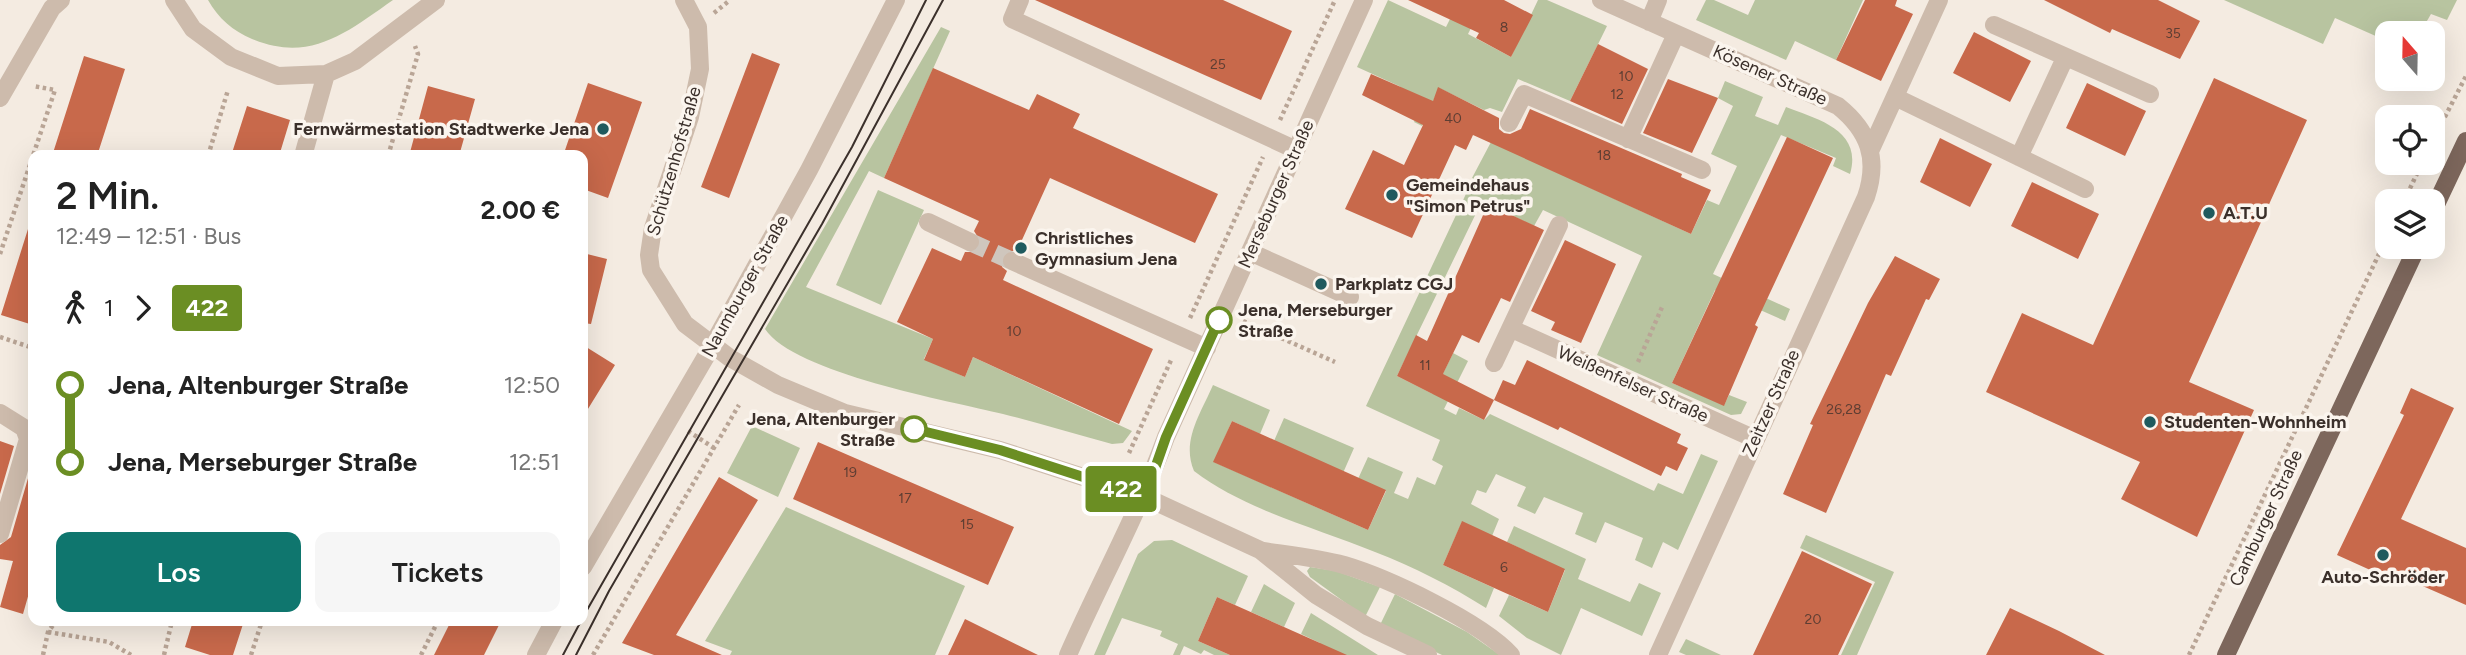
<!DOCTYPE html>
<html lang="de">
<meta charset="utf-8">
<style>
body{margin:0;font-family:Figtree,sans-serif;background:#f6f6f6;color:#222;height:100vh;display:flex;flex-direction:column;font-size:26px;white-space:nowrap}
*{box-sizing:border-box;margin:0}
p{font-size:23px;color:#767676}
.icon{flex:none;width:38px;height:38px;fill:none;stroke:currentColor;stroke-width:2;stroke-linecap:round;stroke-linejoin:round}
.map{position:relative;flex:1;overflow:hidden}
.sheet{position:absolute;left:28px;top:150px;width:560px;height:476px;display:flex;flex-direction:column;background:#fff;border-radius:14px;box-shadow:0 7px 28px #0002}
.sheet>*{flex:none}
.badge{padding:0 14px;border-radius:5px;font-size:24px;line-height:46px}
.needle{width:46px;rotate:340deg}
.fabs{position:absolute;left:2375px;top:21px;display:grid;gap:14px}
.fabs a{display:grid;place-items:center;width:70px;height:70px;border-radius:14px;background:#fff;box-shadow:0 7px 28px #0002;font-size:35px}
.map>.badge{position:absolute;translate:-50% -50%;box-shadow:0 0 0 4px #fff}
.legs{display:flex;align-items:center;gap:10px;height:77px;padding:0 28px;font-size:23px}
.legs p{margin-inline-start:auto}
.head{display:flex;align-items:center;justify-content:space-between;height:119px;padding:0 28px}
h1{font-size:38px;font-weight:600;line-height:52px}
.button{display:flex;gap:14px;margin-top:auto;padding:14px 28px}
.button a{flex:1;height:80px;border-radius:14px;background:#0f766e;color:#fff;font-size:28px;font-weight:600;line-height:80px;text-align:center}
.button a+a{background:#f6f6f6;color:#222}
ul{padding:0 28px;list-style:none}
li{display:flex;align-items:center;gap:24px;height:77px;font-size:26px}
li i{display:grid;place-items:center;width:10px;height:100%;margin:0 9px;background:currentColor}
li i::after{content:'';width:18px;height:18px;margin:-9px;border:5px solid;border-radius:50%;background:#fff}
li p{margin-inline-start:auto}
li:first-child i{background:linear-gradient(#0000 50%,currentColor 0)}
li:last-child i{background:linear-gradient(currentColor 50%,#0000 0)}
.map>svg:first-child{display:block}
.green{fill:#b8c4a0}
.building{fill:#c8694b}
.lines{fill:none;stroke-linecap:round;stroke-linejoin:round}
.minor-tunnel{stroke:#cfc6bd;stroke-width:18;stroke-dasharray:18 9;stroke-linecap:butt}
.path{stroke:#b9a596;stroke-width:4.5;stroke-dasharray:3.5 3.5;stroke-linecap:butt}
.minor{stroke:#cdbbac;stroke-width:18}
.major{stroke:#7d675c;stroke-width:18}
.tram{stroke:#3b302b;stroke-width:2}
.line-1-casing{stroke:#fff;stroke-width:16}
.line-1{stroke:#6b8e23;stroke-width:10}
.poi-dot{fill:#1f5a5e;stroke:#fbf5ee;stroke-width:2.5}
.stop-1-dot{fill:#fff;stroke:#6b8e23;stroke-width:3.5}
.labels{text-anchor:middle;stroke-width:7;stroke-linejoin:round;paint-order:stroke}
.number-label{font-size:14px;fill:#5e3e33}
.street-label{font-size:18px;fill:#3b302b;stroke:#fbf5ee}
.poi-label{font-size:18px;font-weight:bold;fill:#3b302b;stroke:#fbf5ee;text-anchor:start}
.stop-label{font-size:18px;font-weight:bold;fill:#3b302b;stroke:#fbf5ee;text-anchor:start}
</style>
<div class="map">
<svg width="2466" height="655" viewBox="0 0 2466 655">
<rect width="100%" height="100%" fill="#f4ebe1"/>
<path class="green" d="M208,0h185c-47,33 -83,63 -141,39 -19,-8 -34,-21 -44,-39z
M1388,0l58,27 4,-8 35,-19 -17,34 43,23 27,-57h9l60,26 -37,75 -52,-22 -16,33 -12,-4 -6,2 -45,-22 -17,38 -8,-4 8,-19 -23,-17 -42,-19z
M1706,0h8l34,15 7,-15h108l-27,60 -41,-19 -9,19 -90,-40z
M2224,0h233l-10,20 -16,-6 -11,19h-33v8l-52,-23 -12,26z
M941,27l9,4 -66,147 -15,-7 -63,116 127,52 -9,20 41,18 8,-20 159,74 -9,12 -11,1c-37,-10 -73,-21 -109,-30 -53,-13 -209,-41 -238,-85z
M1725,81l38,16 -8,19 23,9 8,-18c31,12 77,23 64,67l-17,-8 3,-8 -55,-23 -68,139 77,35 -5,12 -70,-31 -43,93 52,22 5,-10 18,7 -6,12 -10,1 -134,-60 45,-99 -99,-46 -9,16 -52,-25 -85,175 36,18 20,-41 15,8 -24,48 12,6 3,-7 25,12 6,-6 164,77 4,-8 25,11 18,-40 17,7 -40,89 -15,-8 -11,26 -17,-8 8,-22 -38,-16 -9,21 -21,-9 8,-21 -39,-16 -9,17 -18,-8 9,-19 -30,-13 -10,19 -9,-3 -6,14 28,15 -7,17 -30,-14 -19,43 51,23 -8,20c-35,-22 -72,-41 -111,-56 -60,-25 -128,-41 -181,-81 -13,-30 7,-58 19,-86l57,25 -10,24 -28,-13 -18,41 154,68 18,-39 -28,-12 10,-22 35,15 -9,21 14,6 9,-22 18,8 8,-19 -11,-6 8,-20 -74,-34 107,-227 11,5 -12,-6 19,-36 200,92 16,-34 12,5 18,-39 -26,-12 22,-48 -15,-8z
M878,190l46,20 -43,95 -45,-20z
M1284,418l70,30 -11,25 -69,-32z
M752,426l48,22 -22,49 -51,-24z
M786,507l179,79 -30,69h-205l2,-4 -27,-10z
M1514,526l72,33 -8,20 52,23 9,-19 22,10 -19,43 -61,-28 -20,47 -34,-17 -28,-22 10,-21 39,17 17,-42 -58,-28z
M1806,535l88,37 -37,83h-16l34,-73 -75,-34z
M1172,540l76,36 -13,29 -18,-8 -19,44 32,14h-16l-10,-5 -3,4 -17,-8 -4,9h-7l5,-11 -18,-8 2,-5 -40,-13 -17,37h-11l44,-101 16,-13z
M1310,567l26,4 44,16 -15,30 -55,-40 -3,-6z
M1264,584l31,19 -11,24 -33,-15z
M1395,594l72,38 33,23h-58l-62,-30z
M1311,613l67,42h-63l5,-12 -19,-9z
M1686,639l35,16h-35l-7,-3z"/>
<path class="building" d="M1035,0h188l69,31 -31,69z
M1408,0h96l29,15 -22,42 -35,-19 3,-5z
M1865,0h32l-2,6 18,8 -32,67 -45,-21z
M2044,0h114l42,21 -20,38 -68,-30 -2,4z
M1974,32l57,29 -21,41 -57,-29z
M1598,44l50,25 -26,55 -52,-23z
M752,53l28,11 -51,134 -28,-11z
M84,56l41,13 -28,87h-45z
M933,68l96,42 8,-16 43,20 -7,14 145,66 -23,49 -145,-65 -33,73h-11l-5,6 1,10 5,4 -4,9 150,69 -34,75 -146,-67 -8,20 -41,-17 9,-21 -36,-17 35,-74 29,13 4,-9h11l5,-10 -7,-11 5,-10 -95,-43z
M1371,74l62,27 5,-14 61,31v11l5,4 6,1 11,-5 9,-20 152,65 -1,3 30,13 -20,44 -218,-99 -7,15 -11,-5 -43,93 -67,-29 28,-59 31,15 19,-40 -61,-30z
M2214,78l93,42 -118,262 65,28 -57,127 -76,-38 19,-37 -154,-70 36,-79 71,32z
M1668,79l50,19 -26,55 -49,-20z
M588,83l54,19 -34,96 -25,-9v-33h-20z
M2087,83l59,28 -21,45 -59,-28z
M428,86l47,13 -16,57h-50z
M247,106l43,14 -11,36h-48z
M1787,137l46,21 -78,167 3,2 -34,79 -52,-23z
M1940,138l52,26 -22,43 -50,-25z
M2032,182l67,32 -21,45 -67,-33z
M1488,204l56,26 -34,72 -9,-4 -22,45 -17,-8 -19,39 51,26 -10,20 -87,-44 19,-41 11,6z
M28,229l5,1v95l-32,-10z
M1565,240l51,24 -35,79 -30,-13 4,-8 -24,-11z
M583,253l24,6 -16,65 -8,-1z
M1895,256l45,23 -11,21 -3,-1 -35,77 -5,-2 -60,139 -43,-19 30,-69 -3,-1 58,-121z
M583,345l32,20 -32,52z
M1527,360l154,74 -4,9 11,5 -11,23 -11,-5 -5,10 -101,-49 -2,3 -64,-30 9,-20 12,5z
M2411,388l43,20 -53,111 65,29v57l-64,-28 -3,6 -62,-28 67,-140 -4,-2z
M1232,421l154,69 -18,40 -155,-68z
M0,441l14,5 -14,48z
M818,442l196,85 -26,58 -195,-86z
M33,461v118l-10,35 -23,-7 13,-46 -13,-2v-14l11,-8z
M719,477l39,23 -82,135 46,20h-68l-32,-12z
M1462,521l103,48 -17,43 -105,-47z
M1802,551l70,33 -34,71h-85z
M1217,597l76,34 54,24h-117l-32,-14z
M2010,608l49,23 46,24h-119z
M965,619l73,36h-90z
M193,621h51l-11,34h-23l-25,-8z
M451,621h50l-17,34h-50z"/>
<g class="lines">
<path class="minor-tunnel" d="M970,242l42,19"/>
<path class="path" d="M714,13l16,-13
M1280,120l55,-120
M2432,142l34,-66
M208,156l20,-66
M388,156l30,-102 -3,-8
M2404,201l18,-38
M0,254l55,-164 -22,-4
M1190,318l73,-161
M1243,321l92,41
M0,337l33,11
M1638,362l25,-57
M688,431l26,17
M1129,453l43,-95
M48,632l61,10 22,13
M43,655l5,-23 8,-11
M164,655l8,-34
M251,655l11,-34
M421,655l17,-34
M593,655l146,-250
M2189,655l198,-418"/>
<path class="minor" d="M174,0l19,29 38,28 47,19 48,-2 29,-13 81,-61
M684,0l14,27 2,42 -10,48 -37,111 -4,27 2,15 34,54 45,34 48,27 67,28 155,37 145,47 115,53 56,45 51,31 61,29
M1020,0l-8,19 284,131
M1601,0l237,106c31,25 41,53 28,91l-208,458
M1649,22l9,-22
M1994,25l156,69
M1895,97l190,92
M0,98l52,-90 9,-8
M1509,123l15,-29 178,76
M1628,139l48,-105
M1871,149l68,-149
M303,156l23,-82
M2019,157l46,-99
M928,222l42,20
M1250,252l100,45
M1012,261l195,87
M1512,329l243,110
M1494,363l65,-138
M0,413l24,15 4,11 -28,95
M1263,551c27,4 55,7 81,14 44,13 137,57 167,90
M583,567l129,-221 97,-176 87,-170
M536,655l18,-34
M1068,655c32,-73 71,-143 98,-218l198,-437"/>
<path class="major" d="M2432,213l34,-72
M2226,655l191,-408"/>
<path class="tram" d="M583,617l269,-470 74,-147
M563,655l18,-34
M576,655l33,-64 213,-367 121,-224"/>
</g>
<g class="lines">
<g class="line-1-casing">
<path id="line-1" d="M914,429l86,21 145,47 21,-60 53,-117"/>
</g>
<use href="#line-1" class="line-1"/>
</g>
<g class="poi-dot">
<circle cx="603" cy="129" r="7"/>
<circle cx="1392" cy="195" r="7"/>
<circle cx="2209" cy="213" r="7"/>
<circle cx="1021" cy="248" r="7"/>
<circle cx="1321" cy="284" r="7"/>
<circle cx="2150" cy="422" r="7"/>
<circle cx="2383" cy="555" r="7"/>
</g>
<g class="stop-1-dot">
<circle cx="1219" cy="320" r="12"/>
<circle cx="914" cy="429" r="12"/>
</g>
<g class="labels">
<g class="number-label">
<text x="1504" y="32">8</text>
<text x="2173" y="38">35</text>
<text x="1218" y="69">25</text>
<text x="1626" y="81">10</text>
<text x="1617" y="99">12</text>
<text x="1453" y="123">40</text>
<text x="1604" y="160">18</text>
<text x="1014" y="336">10</text>
<text x="1425" y="370">11</text>
<text x="1844" y="414">26,28</text>
<text x="850" y="477">19</text>
<text x="905" y="503">17</text>
<text x="967" y="529">15</text>
<text x="1504" y="572">6</text>
<text x="1813" y="624">20</text>
</g>
<g class="street-label">
<text transform="translate(1770 75) rotate(24)" y="6">Kösener Straße</text>
<text transform="translate(674 161) rotate(-74)" y="6">Schützenhofstraße</text>
<text transform="translate(1276 194) rotate(-66)" y="6">Merseburger Straße</text>
<text transform="translate(745 286) rotate(-61)" y="6">Naumburger Straße</text>
<text transform="translate(1633 384) rotate(24)" y="6">Weißenfelser Straße</text>
<text transform="translate(1771 403) rotate(-66)" y="6">Zeitzer Straße</text>
<text transform="translate(2266 518) rotate(-65)" y="6">Camburger Straße</text>
</g>
<g class="poi-label">
<text x="589" y="135" text-anchor="end">Fernwärmestation Stadtwerke Jena</text>
<text x="1406" y="191">Gemeindehaus<tspan x="1406" dy="21">"Simon Petrus"</tspan></text>
<text x="2223" y="219">A.T.U</text>
<text x="1035" y="244">Christliches<tspan x="1035" dy="21">Gymnasium Jena</tspan></text>
<text x="1335" y="290">Parkplatz CGJ</text>
<text x="2164" y="428">Studenten-Wohnheim</text>
<text x="2383" y="583" text-anchor="middle">Auto-Schröder</text>
</g>
<g class="stop-label">
<text x="1238" y="316">Jena, Merseburger<tspan x="1238" dy="21">Straße</tspan></text>
<text x="895" y="425" text-anchor="end">Jena, Altenburger<tspan x="895" dy="21">Straße</tspan></text>
</g>
</g>
</svg>
<div class="fabs">
<a><svg class="needle" viewBox="-14 -14 28 28"><path d="M0-13l5 13h-10z" fill="#e53935"/><path d="M0 13l5-13h-10z" fill="#767676"/></svg></a>
<a><svg class="icon" aria-label="locate" viewBox="0 0 24 24"><circle cx="12" cy="12" r="6"/><path d="M12 2v4M12 18v4M2 12h4M18 12h4"/></svg></a>
<a><svg class="icon" aria-label="layers" viewBox="0 0 24 24"><path d="M12 4l9 5-9 5-9-5zM3 14l9 5 9-5"/></svg></a>
</div>
<b class="badge" style="left:1121px;top:489px;background:#6b8e23;color:#fff">422</b>
<section class="sheet">
<div class="head"><div><h1>2 Min.</h1><p>12:49 – 12:51 · Bus</p></div><b>2.00 €</b></div>
<div class="legs"><svg class="icon" aria-label="walk" viewBox="0 0 24 24"><circle cx="13" cy="4" r="2"/><path d="M13 8l-2 6 4 7M11 14l-3 7M7 12l3-4h3l4 4"/></svg>1<svg class="icon" aria-label="forward" viewBox="0 0 24 24"><path d="M9 5l7 7-7 7"/></svg><b class="badge" style="background:#6b8e23;color:#fff">422</b></div>
<ul>
<li><i style="color:#6b8e23"></i><b>Jena, Altenburger Straße</b><p>12:50</p></li>
<li><i style="color:#6b8e23"></i><b>Jena, Merseburger Straße</b><p>12:51</p></li>
</ul>
<div class="button"><a>Los</a><a>Tickets</a></div>
</section>
</div>
